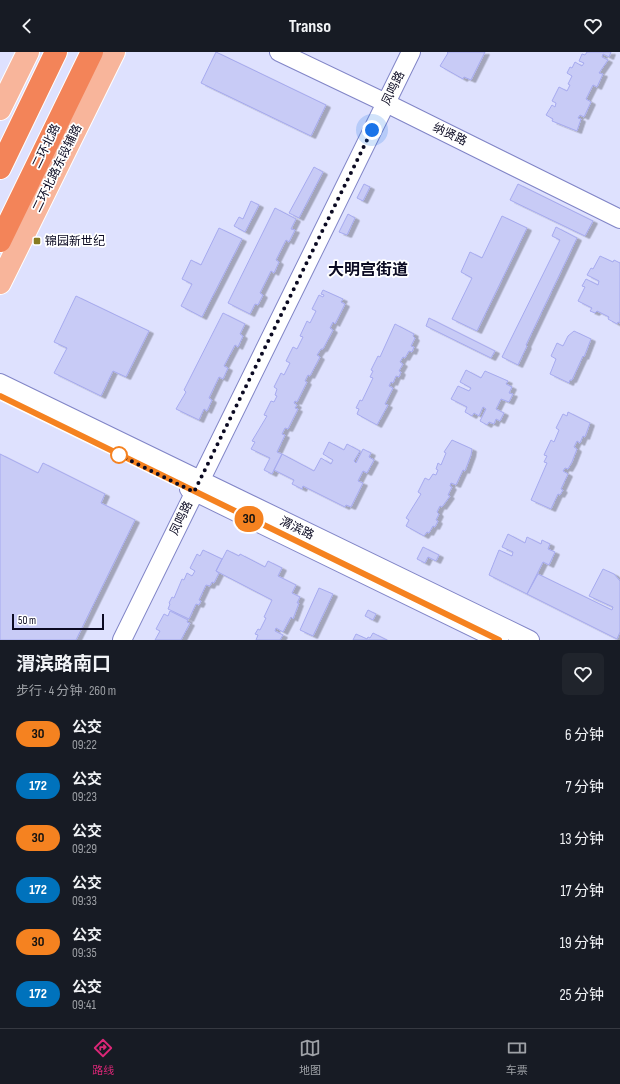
<!DOCTYPE html>
<html lang="zh">
<meta charset="utf-8">
<style>
body{margin:0;font-family:"Sofia Sans Condensed","Noto Sans SC",sans-serif;background:#20242c;color:#f1f3f6;height:100vh;display:flex;flex-direction:column;font-size:15px;white-space:nowrap}
*{box-sizing:border-box;margin:0}
p{font-size:13px;color:#9ea1a6}
.icon{flex:none;width:22px;height:22px;fill:none;stroke:currentColor;stroke-width:2;stroke-linecap:round;stroke-linejoin:round}
.map{position:relative;height:588px;overflow:hidden}
.panel{display:flex;flex-direction:column;background:#171b24;flex:1}
.panel>*{flex:none}
.badge{padding:0 8px;border-radius:13px;font-size:14px;line-height:26px}
.scale{position:absolute;left:12px;bottom:10px;width:92px;box-sizing:border-box;padding-left:4px;border:2px solid #0b0a22;border-top:0;font-size:11px;line-height:14px;white-space:nowrap;color:#0b0a22;-webkit-text-stroke:3px #fff;paint-order:stroke}
.you{position:absolute;width:20px;height:20px;margin:-10px;border:3px solid #fff;border-radius:50%;background:#1a73e8;box-shadow:0 0 0 6px #1a73e833}
.map>.badge{position:absolute;translate:-50% -50%;box-shadow:0 0 0 2px #fff}
.round{display:grid;place-items:center;flex:none;width:42px;height:42px;border-radius:6px;background:#20242c}
.headline{display:flex;align-items:center;justify-content:space-between;height:68px;padding:0 16px}
h1{font-size:19px;font-weight:700;line-height:30px}
ul{padding:0;list-style:none}
li{display:flex;align-items:center;gap:12px;height:52px;padding:0 16px}
li div{flex:1}
li b{display:block;font-size:15px}
li em{font-style:normal}
li .badge{min-width:44px;font-weight:700;text-align:center}
header{display:flex;justify-content:space-between;align-items:center;height:52px;padding:0 16px;background:#171b24;font-size:18px;font-weight:700}
.tabs{display:flex;justify-content:space-around;align-items:center;height:56px;border-top:1px solid #363941;background:#171b24;font-size:11px;color:#9ea1a6}
.tabs a{display:grid;justify-items:center;gap:2px}
.tabs .selected{color:#db2777}
.map>svg:first-child{display:block}
.building{fill:#c8cbf6;stroke:#a6aaef;filter:url(#shadow)}
.lines{fill:none;stroke-linecap:round;stroke-linejoin:round}
.minor-casing{stroke:#8185c7;stroke-width:20}
.major-casing{stroke:#fff;stroke-width:24}
.highway-casing{stroke:#fff;stroke-width:24}
.minor{stroke:#fff;stroke-width:18}
.major{stroke:#f8b59b;stroke-width:22}
.highway{stroke:#f38459;stroke-width:22}
.line-casing{stroke:#fff;stroke-width:9}
.line{stroke:#f58220;stroke-width:6}
.walk{stroke:#0b0a22;stroke-width:4;stroke-dasharray:0 7.2}
.poi-dot{fill:#877b20;stroke:#fff;stroke-width:1.5}
.stop-dot{fill:#fff;stroke:#f58220;stroke-width:2}
.labels{text-anchor:middle;stroke-width:3.5;stroke-linejoin:round;paint-order:stroke}
.street-label{font-size:12px;fill:#0b0a22;stroke:#fff}
.poi-label{font-size:12px;fill:#0b0a22;stroke:#fff;text-anchor:start}
.district-label{font-size:16px;font-weight:bold;fill:#0b0a22;stroke:#fff}
</style>
<header><svg class="icon" aria-label="back" viewBox="0 0 24 24"><path d="M15 5l-7 7 7 7"/></svg>Transo<svg class="icon" aria-label="heart" viewBox="0 0 24 24"><path d="M12 20l-8-8c-3-5 5-10 8-4 3-6 11-1 8 4z"/></svg></header>
<div class="map">
<svg width="620" height="588" viewBox="0 0 620 588">
<defs>
<filter id="shadow"><feDropShadow dx="4.5" dy="2.5" stdDeviation="0" flood-color="#0004"/></filter>
</defs>
<rect width="100%" height="100%" fill="#dee1fe"/>
<path class="building" d="M216,0l110,53 -15,31 -110,-53z
M447,0h38l-14,28 -7,-3 -1,2 -23,-13 8,-13z
M587,0h24l-2,5 -6,-3 -1,3 6,3 -9,13 4,1 -6,13 -4,-2 -7,14 5,3 -7,15 -4,-2 -2,3 3,1 -4,12 -25,-10 1,-2 -7,-4 6,-10 3,2 1,-4 -4,-2 7,-14 8,4 3,-6 -2,-1 4,-8 -5,-3 3,-6 2,1 3,-6 7,4 2,-3 -5,-2 3,-7 3,1z
M314,115l9,5 -24,46 -10,-5z
M364,132l6,3 -7,14 -6,-3z
M518,132l75,37 -8,15 -75,-36z
M251,149l8,4 -14,27 -11,-6 5,-9 4,2z
M275,156l21,11 -5,10 4,1 -6,12 -3,-2 -10,20 3,2 -5,11 -3,-2 -11,22 3,2 -5,10 -3,-1 -5,10 -22,-11z
M348,162l7,4 -8,17 -8,-3z
M502,164l25,12 -50,103 -25,-12 20,-41 -11,-6 9,-20 12,6z
M556,175l21,11 -51,107 1,1 -9,19 -16,-8 58,-117 -8,-4z
M219,176l23,11 -40,78 -21,-11 11,-22 -10,-5 9,-19 10,5z
M600,204l13,6 1,-2 6,3v60l-2,-1 -1,2 -9,-5 1,-2 -12,-6 -2,2 -5,-2 2,-3 -14,-7 7,-14 -3,-1 4,-7 12,6 1,-4 -12,-6 4,-7 2,1z
M323,238l20,9 -2,3 4,2 -10,20 -2,-2 -3,6 3,2 -10,19h-2l-4,6 3,2 -10,19 -2,-1 -3,6 2,1 -10,20 -2,-1 -1,2 3,2 -2,3 3,1 -10,20 -3,-1 -3,6 3,1 -8,17 5,2 -10,20 -8,-4 6,-12 -19,-9 4,-7 -3,-1 15,-25 -3,-1 7,-14 3,1 3,-6 -2,-1 2,-6 -3,-2 7,-14 3,2 6,-12 -4,-2 7,-14 4,2 6,-12 -3,-1 7,-15 3,2 6,-12 -4,-2 7,-14 4,2 1,-2 -3,-1z
M76,244l73,35 -23,46 -13,-6 -12,25 -47,-23 13,-25 -13,-6z
M223,261l22,11 -5,10 3,2 -5,11 -3,-2 -11,21 4,2 -5,11 -4,-2 -10,21 3,2 -5,11 -3,-2 -5,11 -23,-11 10,-17 -2,-2z
M429,266l66,33 -4,7 -65,-32z
M395,272l19,10 -1,2 2,2 -4,8 3,1 -2,5 -3,-1 -4,7 -2,-1 -3,5 3,2 -4,7 2,1 -2,5 -3,-1 -3,7 -2,-1 -2,4 4,2 -8,16 3,1 -11,20 -20,-11 2,-5 -3,-1 4,-8 2,1 11,-23 -3,-1 3,-6 -2,-1 7,-14 2,1z
M574,279l17,8 -7,18 -1,-1 -11,24h-2l-1,3 -19,-9 6,-15 -5,-3 6,-13 6,3 5,-10z
M466,318l15,8 4,-7 23,10 -2,3 6,3 -3,6 4,1 -4,8 -8,-3 -5,10 8,4 -4,8 -4,-2 -2,5 -5,-2 -2,3 -7,-4 6,-12 -3,-2 -4,9 -5,-3 -2,3 -7,-4 2,-5 -16,-8 7,-13 11,5 2,-3 -11,-6z
M568,360l22,11 -5,14 -2,-1 -3,7 -3,-2 -3,6 3,2 -5,13 -4,7 -3,-1 -2,3 5,3 -7,15 2,1 -3,5 -2,-1 -7,15 -20,-9 16,-37 -3,-1 3,-6 -3,-1 7,-15 3,2 5,-12 -3,-2 7,-14 4,2z
M452,388l20,9 -1,6 -6,16 -2,-1 -7,15 -5,-2 -1,3 2,1 -4,8 2,1 -8,11 -2,-1 -3,6 2,2 -3,6 2,1 -3,6 -2,-1 -4,7 -2,-1 -3,4 -18,-10 3,-6 -3,-2 15,-24 -3,-2 7,-14 4,2 4,-6 3,1 2,-5 -2,-1 2,-6 3,2 5,-12 -2,-1z
M329,390l15,8 3,-6 13,7 -6,10 2,2 7,-14 8,4 -2,4 5,3 -7,13 -4,-2 -5,10 5,2 -12,24 -5,-2 -1,2 -42,-21 -1,3 -10,-5 2,-4 -20,-10 8,-16 32,17 7,-13 10,6 2,-4 -10,-6z
M0,402l38,19 5,-10 62,31 -4,9 34,17 -59,120h-76z
M508,482l17,9 2,-6 14,7 1,-4 8,4 -2,5 7,3 -6,13 -6,-3 -16,32 -38,-19 10,-25 13,6 1,-4 -11,-5z
M423,495l16,8 -3,6 -8,-4 -3,6 -8,-4z
M203,498l19,9 -6,12 3,2 -5,10 -2,-1 -2,4 -4,-1 -7,15 2,1 -2,4 -3,-1 -7,15 -21,-10 2,-5 -1,-1 3,-6 2,1 8,-19 2,1 3,-7 5,3 3,-5 -5,-3 7,-14 3,2z
M227,498l12,6 1,-2 25,13 3,-6 14,7 -4,8 18,9 -4,8 8,4 -3,6h2l-6,16 -2,-2 -8,15 -7,-4 -1,3 8,4 -3,5h-24l2,-5 -3,-1 3,-5 2,1 6,-12 -2,-1 8,-17 -56,-29z
M603,517l11,5 6,7v51l-3,7 -90,-45 11,-20 74,36 1,-3 -24,-11z
M319,536l14,6 -20,42 -13,-6z
M368,558l8,4 -3,6 -8,-4z
M170,559l18,9 -1,2 3,1 -9,17h-26l5,-9 -4,-2 8,-15 4,2z
M373,581l14,7h-34l3,-6 11,5 1,-2 2,1z"/>
<g class="lines">
<g class="minor-casing">
<path id="minor" d="M279,0l107,51 234,116
M0,331l530,257
M189,437l310,151
M122,588l289,-588"/>
</g>
<g class="major-casing">
<path id="major" d="M0,57l28,-57
M0,231l114,-231"/>
</g>
<g class="highway-casing">
<path id="highway" d="M0,116l56,-116
M0,189l92,-189"/>
</g>
<use href="#minor" class="minor"/>
<use href="#major" class="major"/>
<use href="#highway" class="highway"/>
</g>
<g class="lines">
<g class="line-casing">
<path id="line" d="M0,344l499,244"/>
</g>
<use href="#line" class="line"/>
<path class="walk" d="M119,403l75,37 178,-362"/>
</g>
<rect class="poi-dot" x="33" y="185" width="8" height="8" rx="2"/>
<circle class="stop-dot" cx="119" cy="403" r="8"/>
<g class="labels">
<g class="street-label">
<text transform="translate(393 36) rotate(-64)" y="4">凤鸣路</text>
<text transform="translate(450 82) rotate(26)" y="4">纳贤路</text>
<text transform="translate(46 94) rotate(-64)" y="4">二环北路</text>
<text transform="translate(57 116) rotate(-64)" y="4">二环北路东段辅路</text>
<text transform="translate(181 466) rotate(-64)" y="4">凤鸣路</text>
<text transform="translate(297 476) rotate(26)" y="4">渭滨路</text>
</g>
<g class="poi-label">
<text x="45" y="193">锦园新世纪</text>
</g>
<g class="district-label">
<text x="368" y="223">大明宫街道</text>
</g>
</g>
</svg>
<div class="scale">50 m</div>
<div class="you" style="left:372px;top:78px"></div>
<b class="badge" style="left:249px;top:467px;background:#f58220;color:#111">30</b>
</div>
<section class="panel">
<div class="headline"><div><h1>渭滨路南口</h1><p>步行 · 4 分钟 · 260 m</p></div><a class="round"><svg class="icon" aria-label="heart" viewBox="0 0 24 24"><path d="M12 20l-8-8c-3-5 5-10 8-4 3-6 11-1 8 4z"/></svg></a></div>
<ul>
<li><span class="badge" style="background:#f58220;color:#111">30</span><div><b>公交</b><p>09:22</p></div><em>6 分钟</em></li>
<li><span class="badge" style="background:#0072bc;color:#fff">172</span><div><b>公交</b><p>09:23</p></div><em>7 分钟</em></li>
<li><span class="badge" style="background:#f58220;color:#111">30</span><div><b>公交</b><p>09:29</p></div><em>13 分钟</em></li>
<li><span class="badge" style="background:#0072bc;color:#fff">172</span><div><b>公交</b><p>09:33</p></div><em>17 分钟</em></li>
<li><span class="badge" style="background:#f58220;color:#111">30</span><div><b>公交</b><p>09:35</p></div><em>19 分钟</em></li>
<li><span class="badge" style="background:#0072bc;color:#fff">172</span><div><b>公交</b><p>09:41</p></div><em>25 分钟</em></li>
</ul>
</section>
<nav class="tabs">
<a class="selected"><svg class="icon" aria-label="directions" viewBox="0 0 24 24"><path d="M12 3l9 9-9 9-9-9zM9 14v-3h6M13 9l2 2-2 2"/></svg>路线</a>
<a><svg class="icon" aria-label="map" viewBox="0 0 24 24"><path d="M3 6l6-2 6 2 6-2v14l-6 2-6-2-6 2zM9 4v14M15 6v14"/></svg>地图</a>
<a><svg class="icon" aria-label="tickets" viewBox="0 0 24 24"><path d="M3 7h18v10H3zM15 7v10"/></svg>车票</a>
</nav>
